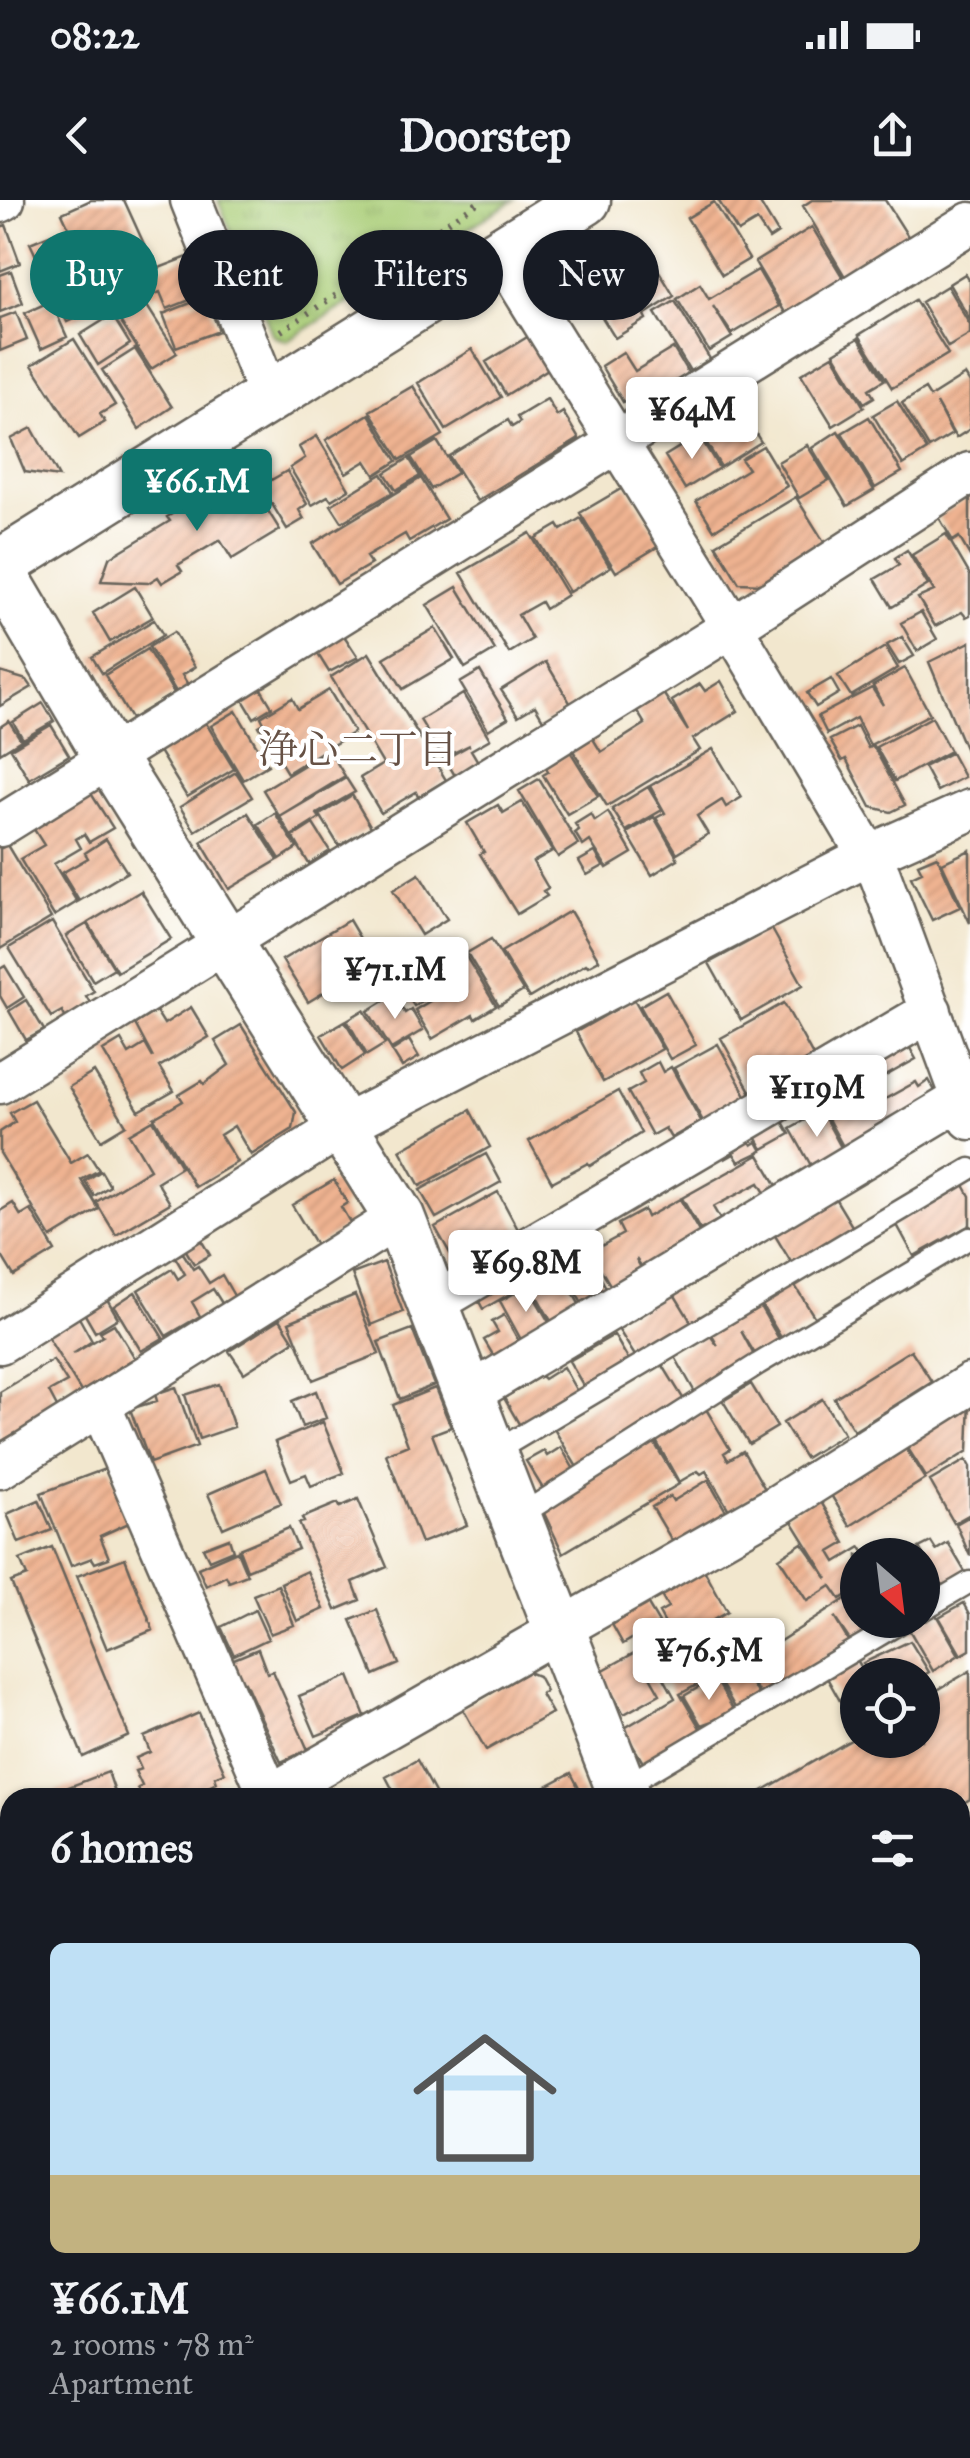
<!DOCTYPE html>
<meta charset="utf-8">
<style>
:root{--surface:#171b24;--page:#242831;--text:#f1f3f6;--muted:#9ea1a6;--line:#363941;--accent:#0f766e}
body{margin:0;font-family:"IM FELL Great Primer","Noto Serif JP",serif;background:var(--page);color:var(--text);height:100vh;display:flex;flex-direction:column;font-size:38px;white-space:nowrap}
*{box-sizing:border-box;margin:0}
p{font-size:32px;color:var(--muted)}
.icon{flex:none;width:55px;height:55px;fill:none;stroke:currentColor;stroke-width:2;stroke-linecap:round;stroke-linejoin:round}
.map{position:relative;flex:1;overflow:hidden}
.details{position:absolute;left:0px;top:1588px;width:970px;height:672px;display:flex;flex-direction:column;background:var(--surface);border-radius:30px 30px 0 0;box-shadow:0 2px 8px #0004}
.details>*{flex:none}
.banner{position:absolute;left:30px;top:30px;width:910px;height:90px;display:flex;gap:20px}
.needle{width:65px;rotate:152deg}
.buttons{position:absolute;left:840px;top:1338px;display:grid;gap:20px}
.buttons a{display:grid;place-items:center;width:100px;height:100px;border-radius:50%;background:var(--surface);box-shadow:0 2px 8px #0004;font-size:50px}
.price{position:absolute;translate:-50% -85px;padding:0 22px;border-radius:10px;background:#fff;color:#222;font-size:32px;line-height:65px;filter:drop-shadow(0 2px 5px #0008)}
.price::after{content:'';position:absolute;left:50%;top:60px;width:30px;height:22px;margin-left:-15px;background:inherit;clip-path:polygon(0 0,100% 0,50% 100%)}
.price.selected{background:var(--accent);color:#fff}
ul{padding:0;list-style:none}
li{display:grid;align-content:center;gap:20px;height:530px;padding:0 50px}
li+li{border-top:2px solid var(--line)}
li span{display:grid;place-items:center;height:310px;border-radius:15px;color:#555}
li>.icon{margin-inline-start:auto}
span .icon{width:180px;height:180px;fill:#fffc;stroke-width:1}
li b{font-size:42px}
h2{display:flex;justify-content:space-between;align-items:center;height:120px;padding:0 50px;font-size:42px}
.chip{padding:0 35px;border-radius:45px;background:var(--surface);box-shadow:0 2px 8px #0004;font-size:35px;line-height:90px}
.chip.selected{background:var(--accent);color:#fff}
.status{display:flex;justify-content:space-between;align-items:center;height:70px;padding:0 50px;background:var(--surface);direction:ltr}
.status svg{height:28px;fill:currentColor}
header{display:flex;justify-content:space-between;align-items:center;height:130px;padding:0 50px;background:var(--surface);font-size:45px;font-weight:800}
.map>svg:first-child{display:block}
</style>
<div class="status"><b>08:22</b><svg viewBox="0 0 49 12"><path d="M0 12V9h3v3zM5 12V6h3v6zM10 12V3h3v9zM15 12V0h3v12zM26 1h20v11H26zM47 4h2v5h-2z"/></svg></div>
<header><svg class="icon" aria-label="back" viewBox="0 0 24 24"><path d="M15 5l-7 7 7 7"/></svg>Doorstep<svg class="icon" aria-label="share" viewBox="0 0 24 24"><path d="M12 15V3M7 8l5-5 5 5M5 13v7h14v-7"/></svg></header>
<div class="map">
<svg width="970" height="2258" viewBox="0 0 970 2258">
<defs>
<pattern id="park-tufts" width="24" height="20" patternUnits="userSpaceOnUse" patternTransform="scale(2.5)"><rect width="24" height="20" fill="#a8cc75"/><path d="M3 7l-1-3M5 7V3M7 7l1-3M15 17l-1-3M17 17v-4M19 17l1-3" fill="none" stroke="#90af65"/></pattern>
<pattern id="building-hatch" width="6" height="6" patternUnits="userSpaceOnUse" patternTransform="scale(2.5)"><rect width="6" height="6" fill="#efb391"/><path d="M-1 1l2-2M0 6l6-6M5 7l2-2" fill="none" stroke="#cc997c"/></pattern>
</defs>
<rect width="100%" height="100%" fill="#fff"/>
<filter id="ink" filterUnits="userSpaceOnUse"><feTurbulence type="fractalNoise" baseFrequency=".01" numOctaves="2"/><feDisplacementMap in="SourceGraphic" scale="20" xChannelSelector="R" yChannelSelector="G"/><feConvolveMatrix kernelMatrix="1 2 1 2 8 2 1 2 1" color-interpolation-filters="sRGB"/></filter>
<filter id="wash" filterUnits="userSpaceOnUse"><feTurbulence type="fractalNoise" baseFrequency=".0048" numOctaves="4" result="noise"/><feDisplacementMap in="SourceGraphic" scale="40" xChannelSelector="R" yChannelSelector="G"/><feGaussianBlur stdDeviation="2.25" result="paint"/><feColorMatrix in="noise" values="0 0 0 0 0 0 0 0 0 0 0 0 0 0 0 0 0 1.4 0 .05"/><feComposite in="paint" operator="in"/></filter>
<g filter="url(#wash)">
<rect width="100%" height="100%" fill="#f2e7ce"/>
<path fill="url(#park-tufts)" stroke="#627448" stroke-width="2.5" d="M218,0h296l-227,141 -14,-5z"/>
<path fill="#a8cc75" stroke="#627448" stroke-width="2.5" d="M368,2250h382l3,8h-404z"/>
<g id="blocks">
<path fill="url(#building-hatch)" d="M91,0h33l25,55 -30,14 -9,-19 -25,12 -23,-49z
M718,0h40l20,33 -9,6 -12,-18 -19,11z
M812,0h73l26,41 -64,39 -44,-74z
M714,2l35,57 -27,16 -35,-57z
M6,25l14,38 -20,8v-44z
M812,27l33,54 -58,35 -32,-54z
M61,30l36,78 -30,14 -37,-79z
M639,38l35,58 -30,19 2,4 -31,19 -23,-37 -20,13 -15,-24 21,-13 -2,-3z
M190,56l15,38 -38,15 -7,-17 -10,4 -9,-21z
M758,70l21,36 -47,28 -19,-28 19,31 -23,14 -32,-52 23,-15 9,15z
M11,71l12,32 -23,9v-37z
M965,74l5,7v39l-21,-36z
M133,84l44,69 -26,16 -44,-68z
M947,86l23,39v9l-22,13 -27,-45z
M206,97l13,34 -43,16 -13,-33z
M915,100l33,54 -56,34 -33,-53z
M51,101l16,36 -26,12 -16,-36z
M675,101l35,58 -20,12 -35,-58z
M16,112l11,28 -27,11v-33z
M112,115l18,29 -32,21 -18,-30z
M529,136l19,33 -42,26 -20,-33z
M859,138l25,42 -15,9 5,8 -10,6 -30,-50z
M74,139l41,66 -15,9 5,8 -26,16 -47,-73z
M673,148l17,28 -54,31 -6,-9 -7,4 -22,-36 22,-14 12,19z
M135,149l37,58 -33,22 -37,-59z
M472,149l29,48 -55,33 -28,-47z
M833,155l31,52 -31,19 -32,-52z
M965,175l5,8v46l-14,9 -20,-35 16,31 -23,14 -27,-45 23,-14 5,8z
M413,186l30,49 -43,25 -30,-49z
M547,199l10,17 6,-4 16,27 -102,62 -28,-45 59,-36 4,7 8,-5 -3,-5z
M897,201l30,49 -24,15 -30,-50z
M743,213l18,29 -40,25 -18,-30z
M369,214l28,47 -22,14 -9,-14 -20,12 -20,-33z
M869,217l33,55 -27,16 -33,-55z
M32,228l27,49 -34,-5 -14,-33z
M838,231l36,59 -27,16 -35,-58z
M699,235l20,33 -34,21 -20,-33z
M317,236l32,53 -18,11 -3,-4 -16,9 -22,-37 15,-10 -6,-11z
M437,241l20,32 -26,16 -20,-32z
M807,245l22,35 -30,18 -21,-36z
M763,246l24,40 -73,44 -18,-29 52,-32 -7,-10z
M409,258l11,18 -24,14 -11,-17z
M243,271l37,59 -48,29 -12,-19 -42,25 4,6 -20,12 -4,-6 -10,6 -47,-2 8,-23 61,-37 -3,-4z
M287,271l20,33 -8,6 5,9 -17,10 -26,-43z
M382,274l11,18 -51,30 -11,-17z
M421,278l25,41 -37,22 -4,-7 -39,23 5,7 -34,20 -25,-40z
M626,286l36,58 -46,28 -36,-59z
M796,297l30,48 -64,39 -23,-1 -23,-38z
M970,297v59l-11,-19 -6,4 -15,-25z
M581,318l29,49 -41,25 -33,-54 22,-13 3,5z
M530,333l37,62 -22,14 -4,-7 -23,13 14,24 -23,14 -48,-80z
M946,334l24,41v40l-4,2 -4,-5 -27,14 -17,-28 16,-7 -22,-36z
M907,350l21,35 -36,22 -17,-28 24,-14 -4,-7z
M135,387l18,30 -43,25 -17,-29z
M457,387l38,63 -30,18 -38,-63z
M921,412l16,27 -20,12 -16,-28z
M154,420l9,15 -61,38 -10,-16z
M435,428l19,31 -51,30 -19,-31z
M341,431l17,26 -29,15 -15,-24z
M174,432l21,35 -13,8 8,13 -12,7 -29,-48z
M902,437l12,19 -15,8 -12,-19z
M970,442v118l-41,-98z
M885,447l13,21 -47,28 -13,-20z
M147,449l27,44 -43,26 -26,-44z
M369,453l77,127 -28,17 -2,-5 -35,21 -21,-35 23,-14 -52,-87z
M546,462l26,44 -27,17 -10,-17 -17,10 -17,-26z
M905,468l25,46 -60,31 -14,-27 -29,16 -9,-18 54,-28 11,17 -10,-19z
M480,471l28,47 -20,12 -28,-47z
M0,472l27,8 5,7 -32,19z
M831,479l8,14 -23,14 -9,-14z
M721,481l17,30 -45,28 7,11 -93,56 -35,-57 20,-12 9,15 44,-28 -13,-21 27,-16 29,44 -16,-30 28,-17 5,7z
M258,484l14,23 -18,11 -14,-23z
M329,490l25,42 -67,41 -28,-47 5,-3 -3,-6 31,-19 6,11z
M463,494l27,45 -19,11 9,15 -23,14 -12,-20 25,-14 -27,13 -23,-38z
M43,503l11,18 -31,18 -10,-17z
M236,511l32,54 -25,15 -32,-54z
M932,517l18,34 -55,30 -19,-34z
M204,520l30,49 -47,28 -30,-49z
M9,521l12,19 -21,13v-26z
M51,525l18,30 -40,24 -18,-30z
M857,526l11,22 5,-2 32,59 -14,7 -20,-5 -25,-48 -4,2 -12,-21z
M713,549l29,48 -16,10 -4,-7 -25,16 11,18 -31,19 -21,-35 9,-5 -15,-27z
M329,550l16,26 -66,40 -16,-26z
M570,551l28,45 -31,18 -24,-39 5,-3 -3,-6z
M951,553l13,24 -27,14 -13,-24z
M236,572l16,25 -57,34 -15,-24z
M346,578l9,14 -38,22 3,4 -29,18 -11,-19z
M539,579l39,65 -20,13 -39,-66z
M648,587l14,23 -36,21 -14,-22z
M83,591l9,4 21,33 -24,14 -5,-8 -8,5 5,9 -27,16 23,38 -23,14 -34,-57 24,-14 -14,-22z
M352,595l19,32 -32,19 -19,-31z
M522,602l30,49 -19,11 15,26 -5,3 4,5 -30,18 -37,-60 4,-2 -17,-29 31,-18 5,8z
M608,612l24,41 -25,15 -17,-27 -7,5 -8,-13 4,-3 -4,-6 16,-10 4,7z
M248,613l30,47 -49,29 -28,-47z
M275,613l22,35 -17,11 -22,-35z
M654,617l24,42 -26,16 -25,-42z
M313,624l17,27 -21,13 -16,-27z
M106,639l21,33 -48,29 -17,-28 26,-15 -3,-5z
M7,645l44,73 -51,31v-100z
M970,650v73l-28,-60z
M595,652l8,14 -16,9 -8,-14z
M937,656l23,51 -28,13 -21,-43 11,-5 -4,-8z
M419,674l28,45 -26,16 -28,-45z
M141,691l30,48 -54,33 -29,-49z
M570,711l29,49 -11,6 -2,-2 -57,34 -28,-46z
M349,720l25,42 -66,40 -26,-42z
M52,722l42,69 -8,5 6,10 -25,15 -5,-10 -11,6 -42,-69z
M768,722l35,63 -62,35 -32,-57 50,-27 -4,-6z
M87,724l27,44 -21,13 -27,-45z
M491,739l32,52 -24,15 -32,-53z
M459,745l37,61 -21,13 -2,-4 -41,24 -17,-29 40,-24 -17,-28z
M5,766l19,31 -17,11 -7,-12v-27z
M421,769l15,23 -22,14 -15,-24z
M666,791l30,54 -26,14 -30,-53z
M394,795l11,18 6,-4 12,21 -32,19 -23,-38z
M634,799l28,50 -59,33 -27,-50z
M26,800l18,30 -18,10 -17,-29z
M784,803l29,53 -63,35 -29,-53z
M191,807l18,30 -50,30 15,24 -35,20 -36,-60 18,-11 8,14 16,-10 8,14 -18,-34 21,-13 8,13z
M364,810l21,34 -18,11 -20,-35z
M345,821l20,34 -23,15 -21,-35z
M241,825l55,87 -3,17 -42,26 -17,-29 -14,9 17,27 -42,25 -41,-69 29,-17 -4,-6 23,-14 2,3 25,-19 -14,-24z
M409,840l10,17 -17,10 -10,-16z
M906,841l10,18 -75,42 -9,-17z
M718,844l30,55 -44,24 -30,-55z
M658,862l5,10 8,-5 30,54 -30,17 -6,-10 -13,7 -24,-43 16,-9 -5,-10z
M94,872l32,53 -25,15 -32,-53z
M929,880l6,11 -10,6 2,6 -82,47 -18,-33 5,-4 -1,-2 30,-14 6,12 49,-27 3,5z
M618,891l23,42 -51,33 -2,-3 -36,19 -23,-41z
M33,900l38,63 17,-10 11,17 -18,10 18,29 -48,29 -51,-85v-21l15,-10 -5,-9z
M470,910l20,37 -70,39 -20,-36z
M821,911l22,40 -30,18 -23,-41z
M779,915l11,19 -27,15 -11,-19z
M153,920l28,47 -24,15 13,21 -54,32 -20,-33 54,-33 -21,-35z
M746,934l6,11 5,-3 5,9 -23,11 -5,-8 -9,5 -6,-10z
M486,954l15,28 -65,36 -16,-28z
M759,955l20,34 -12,7 -8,-13 -46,24 7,12 -20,11 -18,-32z
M101,971l9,15 -16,10 -9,-15z
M334,980l13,23 -6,4 10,17 -35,21 -24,-40z
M964,985l6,11v29l-56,31 -18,-33z
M498,992l23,43 -62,34 -24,-42z
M835,998l20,33 -61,36 -20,-33z
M680,999l21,36 -58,33 -7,-9 7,12 -31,17 -35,-57 12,-7 12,22 22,-12 -5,-10 26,-14 3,7z
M13,1003l8,13 10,-6 24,41 -41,25 -14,-23v-42z
M576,1034l33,59 -25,14 -24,-42 -23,13 -9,-16z
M201,1040l9,15 -16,9 -9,-15z
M183,1053l10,16 5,-3 11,17 13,-8 15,26 -12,7 -12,-19 -21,13 8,14 -34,20 -28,-46 34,-21 6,10 7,-5 -10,-17z
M384,1062l19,50 -32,13 -19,-51z
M521,1065l10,17 -48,27 -9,-17z
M559,1068l20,36 -5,3 3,6 -23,13 -24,-42z
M792,1081l25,40 -34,20 -24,-40z
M528,1086l25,43 -29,16 -24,-44z
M671,1089l22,36 -56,34 -22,-35z
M135,1092l28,46 -22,13 -27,-45z
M355,1095l24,59 -66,26 -24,-58z
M107,1099l11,19 -23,14 -11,-19z
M757,1101l25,43 -24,15 -17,-28 15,28 -60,35 -22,-39 35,-21 9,12 -10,-17z
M77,1114l15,27 -19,13 30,-18 -3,-4 14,-8 21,34 -15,9 2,4 -39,24 -38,-62z
M504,1115l17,30 -25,15 -12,-20 14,-8 -6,-10z
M280,1119l14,22 -50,32 -15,-22z
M412,1129l22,56 -34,14 -22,-57z
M614,1135l17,29 -45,26 -17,-29z
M911,1150l21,32 -78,49 -20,-33z
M53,1160l14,22 -18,10 10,19 -43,26 -2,-3 -14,8v-50z
M662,1164l24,39 -108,66 -24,-40z
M563,1167l16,28 -57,34 -18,-31 37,-22 3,3z
M219,1184l15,43 -35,12 -14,-44z
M751,1184l26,43 -28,17 -26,-43z
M176,1187l21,59 -47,17 -20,-54 27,-8 -2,-7z
M435,1188l16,39 -19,7 35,91 -46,18 -35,-89 22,-9 -15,-40z
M316,1191l10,27 -24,9 -10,-26z
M822,1199l22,35 -39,24 -22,-35z
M970,1200l-2,51 -42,26 -22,-35z
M706,1209l24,40 -6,4 4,7 15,-9 22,38 -36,21 -23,-39 -5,3 -3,-3 -19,11 -25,-45z
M323,1222l21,51 -33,13 -5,-12 -15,6 -16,-38z
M652,1239l27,45 -116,69 -22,-46z
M901,1241l24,38 -75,47 -24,-39z
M561,1247l15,26 -31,19 -19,-31 18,-10 3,5z
M966,1260l4,7v47l-16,9 -24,-42z
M110,1267l21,55 -31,14 9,22 -14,5 -3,-5 -21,8 -30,-73z
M266,1269l15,34 -58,25 -15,-34z
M708,1280l22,38 -53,31 -25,-42 18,-11 3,5z
M817,1295l28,48 -15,9 6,10 25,-15 5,8h-8v33l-18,11 -9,-13 -24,15 -28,-43 23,-15 26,36 -41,-66z
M358,1299l29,68 -34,15 7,18 -24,10 -37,-87 5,-1 -2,-4 36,-15 2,4z
M39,1300l13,30 -33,13 -12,-29z
M970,1316v40l-14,-32z
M289,1328l9,21 -51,21 -8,-21z
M229,1338l4,12 -24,10 -6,-12z
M931,1342l5,8 12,-7 19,32 -23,13 -25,-40z
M52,1347l77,189 -46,21 -72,-175 16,-6 -7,-16z
M237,1351l10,24 -18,7 -3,-6 -20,10 -8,-18z
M125,1358l28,72 -46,19 -30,-73z
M922,1358l17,29 -17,10z
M703,1368l24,44 -52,30 -16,-29 9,-5 -9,-16z
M307,1371l17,38 -27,12 -16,-38z
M278,1385l16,40 -24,9 -17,-39z
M858,1391v29h30l-37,22 -17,-25 15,25 -88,55 -18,-32z
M644,1398l15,25 -36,21 -14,-25z
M964,1403l6,11v36l-9,5 -22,-38z
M255,1410l13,29 -34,16 -13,-28z
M377,1410l22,54 -25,11 -23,-55z
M935,1413l24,42 -26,16 -25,-43z
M718,1421l22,41 -60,32 23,39 -58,33 -22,-37 52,-31 -16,-29 37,-20 -7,-13z
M910,1441l19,31 -5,3h-54l-7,-12z
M258,1449l9,24 6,-2 35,79 -27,12 -36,-80 -7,3 -9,-24z
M636,1452l24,42 -36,20 -24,-42z
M856,1458l10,17h-8v46l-5,3 -27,-48z
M740,1464l20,34 -23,13 -20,-34z
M970,1471v128l-10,6v-7h-210l108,-62v4h64v-41z
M528,1472l10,4 8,15 -5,3 11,19 -66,37 -23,-41z
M349,1476l16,40 -49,20 -17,-40z
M715,1478l20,35 -34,12 -17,-29z
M199,1513l26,60 -10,4 2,6 -32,15h-43l-4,-10 4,-2 -7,-15 6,-2 -5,-11 14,-6 -6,-15z
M417,1560l21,38h-41l-11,-21z
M108,1572l9,26h-75v-1z
M571,1573l13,25h-41l-4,-8z
M970,1739v55l-10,-17v-32z
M10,1779v56l-3,2 -7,-12v-40z
M970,1805v41l-10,-19v-17z
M10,1841v39l-10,6v-39z
M960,1842l10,17v31l-10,6z
M0,1894l10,18v16l-10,5z
M970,1959v101l-10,4v-101z
M10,1989v56l-10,-17v-33z
M10,2052v51l-10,5v-50z
M5,2116l5,9v44l-7,4 -3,-5v-49z
M960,2172l10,19v32l-10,6z
M10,2225v25h20l5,8h-35v-27z
M34,2250h42l4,8h-42z
M789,2250h52l3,8h-51z"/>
</g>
</g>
<g filter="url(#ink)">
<use href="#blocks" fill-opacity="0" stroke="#67635a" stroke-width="2.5"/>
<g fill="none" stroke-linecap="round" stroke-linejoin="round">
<defs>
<path id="service" d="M491,1254l479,-285
M516,1318l242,-154 212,-126
M922,1410l48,-28
M623,1587l282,-167
M960,1638l10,-5
M0,1972l10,-6
M0,2196l10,-5"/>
<path id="minor" d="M191,0l78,196
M0,2l4,-2
M500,53l232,374 148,248 90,244
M0,626l970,-603
M0,883l732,-456 238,-154
M433,1104l498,-293
M0,1143l343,-217 524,-270 103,-46
M468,1195l502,-301
M100,1205l169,390
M0,1268l399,-251
M265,1598l513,-293 192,-121
M0,1646l10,23
M0,1762l10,-6
M960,1927l10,-6
M250,2250l4,8
M948,2258l22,-13"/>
<path id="tertiary" d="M0,365l585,-365
M0,371l110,187 289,459 226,581
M887,2250l4,8"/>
</defs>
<use href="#service" stroke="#67635a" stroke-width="25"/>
<use href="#minor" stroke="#67635a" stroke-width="45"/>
<use href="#tertiary" stroke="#67635a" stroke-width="55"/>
<path stroke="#67635a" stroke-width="6" stroke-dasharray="2.5 8" stroke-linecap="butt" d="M281,131l201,-131"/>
<use href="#service" stroke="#fff" stroke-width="20"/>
<use href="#minor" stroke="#fff" stroke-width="40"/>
<use href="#tertiary" stroke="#fff" stroke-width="50"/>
</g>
</g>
<g text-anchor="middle" stroke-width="8" stroke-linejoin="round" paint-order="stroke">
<g font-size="40" fill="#665145" stroke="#fff">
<text x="358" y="563">浄心二丁目</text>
</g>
</g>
</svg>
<div class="buttons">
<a><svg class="needle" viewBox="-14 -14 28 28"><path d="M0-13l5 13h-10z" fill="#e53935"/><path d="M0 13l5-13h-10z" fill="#9ea1a6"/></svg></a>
<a><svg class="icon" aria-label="locate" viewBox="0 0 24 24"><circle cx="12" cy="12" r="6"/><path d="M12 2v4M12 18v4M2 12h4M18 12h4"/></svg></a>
</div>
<b class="price" style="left:692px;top:262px">¥64M</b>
<b class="price selected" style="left:197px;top:334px">¥66.1M</b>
<b class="price" style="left:395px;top:822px">¥71.1M</b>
<b class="price" style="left:817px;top:940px">¥119M</b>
<b class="price" style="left:526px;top:1115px">¥69.8M</b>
<b class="price" style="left:709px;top:1503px">¥76.5M</b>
<div class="banner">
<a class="chip selected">Buy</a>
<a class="chip">Rent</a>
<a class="chip">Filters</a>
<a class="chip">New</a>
</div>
<section class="details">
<h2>6 homes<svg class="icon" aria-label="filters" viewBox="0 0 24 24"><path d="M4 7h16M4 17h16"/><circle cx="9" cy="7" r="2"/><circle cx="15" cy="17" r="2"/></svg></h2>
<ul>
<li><span style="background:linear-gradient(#bfe0f5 75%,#c2b280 0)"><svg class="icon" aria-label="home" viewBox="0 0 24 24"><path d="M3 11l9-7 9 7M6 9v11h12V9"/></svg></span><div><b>¥66.1M</b><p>2 rooms · 78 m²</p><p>Apartment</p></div></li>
</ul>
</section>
</div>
